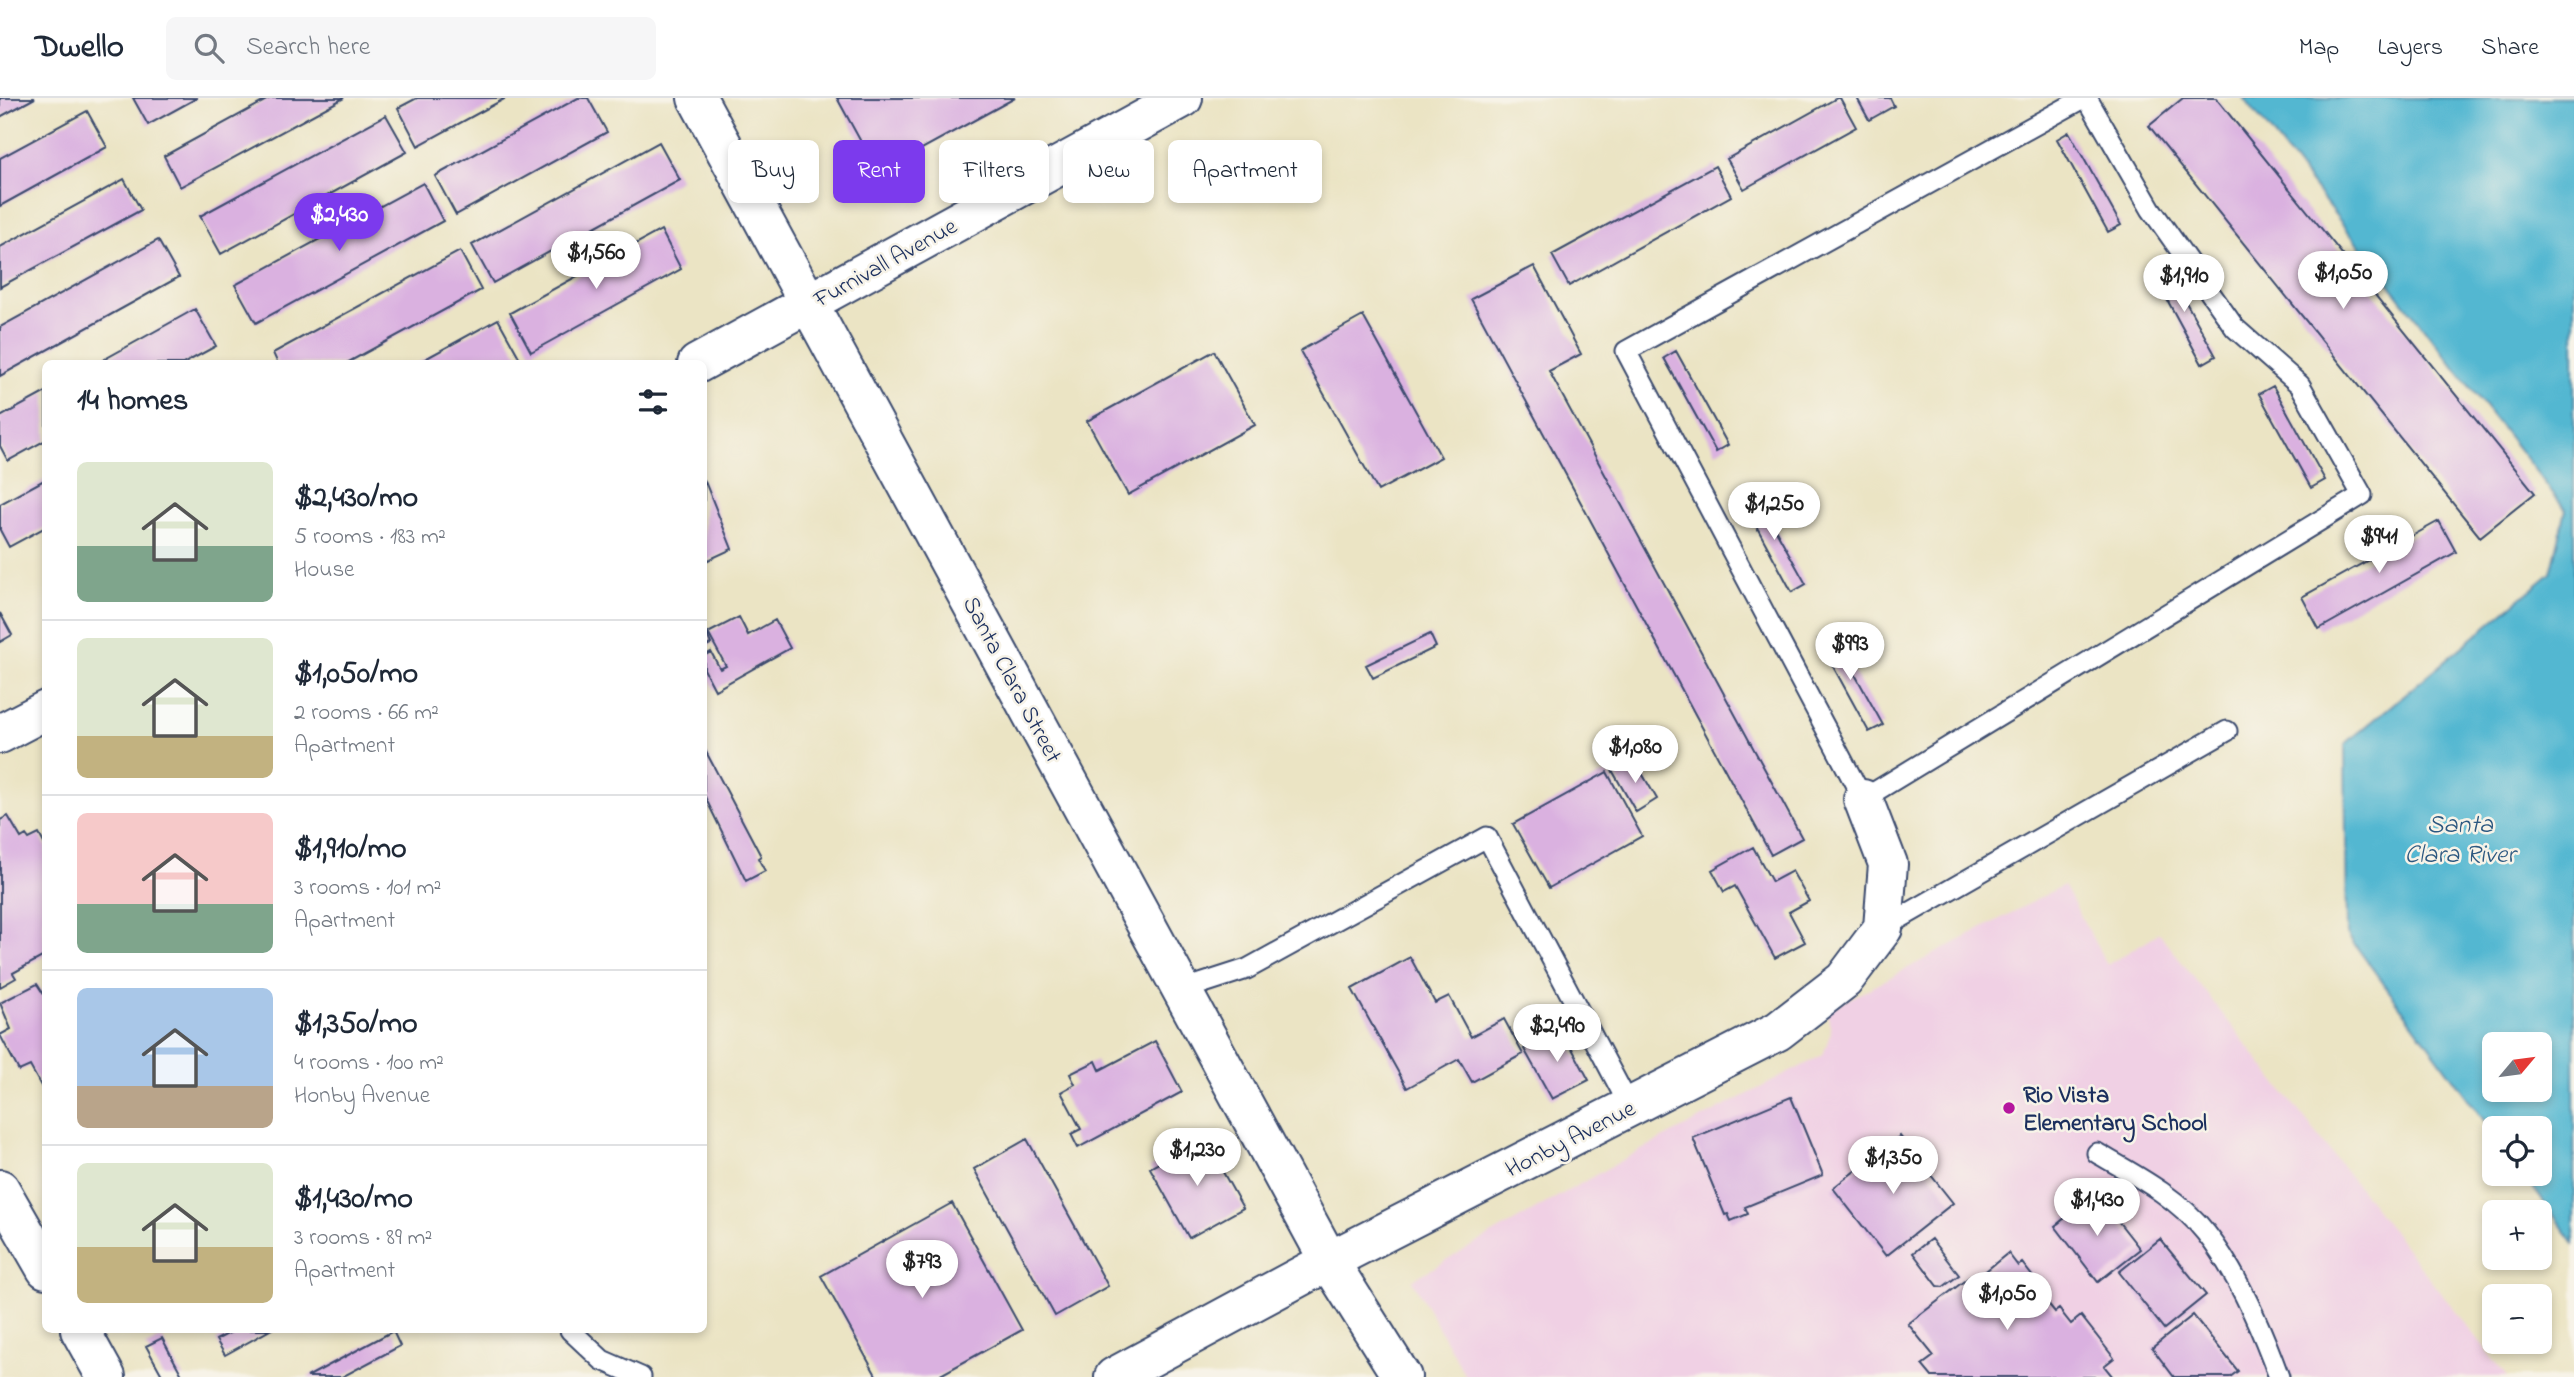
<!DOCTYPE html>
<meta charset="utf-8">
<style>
:root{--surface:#fff;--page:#f6f6f7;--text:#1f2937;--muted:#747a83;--line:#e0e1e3;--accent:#7c3aed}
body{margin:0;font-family:"Indie Flower",sans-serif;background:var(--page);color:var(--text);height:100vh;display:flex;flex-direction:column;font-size:26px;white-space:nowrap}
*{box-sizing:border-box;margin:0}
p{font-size:23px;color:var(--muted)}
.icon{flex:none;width:38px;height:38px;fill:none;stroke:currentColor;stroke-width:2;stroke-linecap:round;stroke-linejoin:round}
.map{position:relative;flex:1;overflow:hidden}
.side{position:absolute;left:42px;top:262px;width:665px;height:973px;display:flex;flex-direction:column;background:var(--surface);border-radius:10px;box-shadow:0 4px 10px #0003}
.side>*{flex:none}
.banner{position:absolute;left:728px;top:42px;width:665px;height:63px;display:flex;gap:14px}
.needle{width:46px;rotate:61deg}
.buttons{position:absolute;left:2482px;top:934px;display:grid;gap:14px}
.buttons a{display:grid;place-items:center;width:70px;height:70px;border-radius:10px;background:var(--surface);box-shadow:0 4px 10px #0003;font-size:35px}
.price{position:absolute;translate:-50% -60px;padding:0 16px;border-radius:24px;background:#fff;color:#222;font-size:23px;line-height:46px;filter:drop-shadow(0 2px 4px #0008)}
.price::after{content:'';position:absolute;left:50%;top:42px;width:21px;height:16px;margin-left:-10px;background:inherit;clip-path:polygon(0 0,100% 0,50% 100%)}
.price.selected{background:var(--accent);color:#fff}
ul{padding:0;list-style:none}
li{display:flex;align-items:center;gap:21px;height:175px;padding:0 35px}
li+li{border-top:2px solid var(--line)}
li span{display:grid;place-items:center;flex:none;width:196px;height:140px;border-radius:10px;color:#555}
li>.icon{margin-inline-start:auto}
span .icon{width:84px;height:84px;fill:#fffc;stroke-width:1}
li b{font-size:30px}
h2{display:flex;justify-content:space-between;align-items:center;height:84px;padding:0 35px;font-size:30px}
.pill{padding:0 24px;border-radius:10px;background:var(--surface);box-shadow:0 4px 10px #0003;font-size:24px;line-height:63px}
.pill.selected{background:var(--accent);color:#fff}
header{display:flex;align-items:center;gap:42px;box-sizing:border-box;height:98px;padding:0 35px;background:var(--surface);border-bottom:2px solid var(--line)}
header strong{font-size:33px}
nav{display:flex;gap:38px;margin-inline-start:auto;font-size:24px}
.search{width:490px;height:63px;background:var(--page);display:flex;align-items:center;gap:18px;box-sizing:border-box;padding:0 24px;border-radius:10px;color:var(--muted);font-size:26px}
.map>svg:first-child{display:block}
</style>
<header>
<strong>Dwello</strong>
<div class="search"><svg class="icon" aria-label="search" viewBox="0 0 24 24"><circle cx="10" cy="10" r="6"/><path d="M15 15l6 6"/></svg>Search here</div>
<nav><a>Map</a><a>Layers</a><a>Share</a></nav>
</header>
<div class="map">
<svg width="2574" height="1279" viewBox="0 0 2574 1279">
<rect width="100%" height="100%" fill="#f7f3e8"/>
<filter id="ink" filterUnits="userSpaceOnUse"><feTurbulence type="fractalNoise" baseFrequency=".0143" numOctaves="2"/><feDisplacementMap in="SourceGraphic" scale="14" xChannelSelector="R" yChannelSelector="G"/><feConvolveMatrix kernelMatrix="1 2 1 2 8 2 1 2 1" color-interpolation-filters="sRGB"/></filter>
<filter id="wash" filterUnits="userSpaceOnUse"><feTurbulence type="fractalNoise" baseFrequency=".00686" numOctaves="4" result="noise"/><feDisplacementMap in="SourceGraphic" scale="28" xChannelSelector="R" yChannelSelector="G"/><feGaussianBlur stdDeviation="1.57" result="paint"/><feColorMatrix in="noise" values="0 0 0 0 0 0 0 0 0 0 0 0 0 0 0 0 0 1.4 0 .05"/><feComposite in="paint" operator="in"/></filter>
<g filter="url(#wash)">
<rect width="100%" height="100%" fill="#ebe4c4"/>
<path fill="#f0d0e4" d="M2064,787l43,80 52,-32 348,444h-1041l-54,-97 208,-119 203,-106 8,-23 -4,-21z"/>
<path fill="#52b7d1" stroke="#367398" stroke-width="2" fill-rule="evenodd" d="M2244,0h330v1145l-51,-69h16v-45h-45v5l-147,-200 -2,-190 206,-171 15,-63zM2494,947h45v45h-45z"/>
<g id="blocks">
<path fill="#dab1e0" d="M0,0h35l-35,19z
M133,0h64l-49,27z
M270,0h74l-164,89 -16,-31z
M417,0h89l-88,48 -20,-38z
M578,0h10l19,34 -151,83 -21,-39z
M837,0h178l-137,75z
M1837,0h3l16,29 -112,62 -17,-30z
M1857,0h33l4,8 -25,14z
M2183,0h33l319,395 -55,44 -331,-411z
M87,13l20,36 -107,59v-48z
M386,17l21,37 -186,102 -21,-38z
M2069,34l52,93 -13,7 -51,-93z
M659,44l21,38 -187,103 -21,-38z
M1715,68l16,30 -162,90 -17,-31z
M124,81l17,31 -141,77v-40z
M423,85l20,38 -187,102 -21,-38z
M661,132l20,39 -150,83 -21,-39z
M158,142l21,37 -179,99v-49z
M460,153l21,39 -136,74h-67l-5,-11z
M2164,165l52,93 -14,8 -51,-94z
M1534,168l47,88 -32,17 253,467 -31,17 -300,-556z
M195,211l21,37 -33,18h-87z
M1363,218l78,141 -63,34 -78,-140z
M498,221l21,38 -12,7h-91z
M1214,253l41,74 -127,70 -41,-74z
M1676,253l52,94 -12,7 -52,-94z
M2273,288l52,94 -14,8 -52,-94z
M46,294v48l-38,21 -8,-15v-29z
M46,381v48l-37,20 -9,-17v-26z
M704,381l28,70 -28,13z
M1754,393l52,93 -14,8 -51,-94z
M2439,423l17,31 -137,77 -17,-32z
M0,515l12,22 -12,7z
M739,519l9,18 27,-15 15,28 -75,42 -11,-21v-13l7,-4 9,17 6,-3 -18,-33z
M704,530l7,16 -7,3z
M1831,533l52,94 -14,7 -51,-93z
M1430,536l6,13 -63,31 -7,-13z
M704,650l57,108 -3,2 7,13 -19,10 -42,-86z
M1633,660l24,41 -21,13 -24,-42z
M1607,674l35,64 -93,52 -36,-64z
M8,718l13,22 5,-3 3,4 10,-5 7,13v71l-3,1 3,36 -33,18 3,5 -16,9v-167z
M1753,749l19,35 20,-11 17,30 -20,11 16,30 -30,16 -40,-72 -11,6 -12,-22z
M1410,859l25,46 14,-7 22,41 33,-18 19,35 -51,28 -13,-23 -52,29 -55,-99z
M37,886l9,14v97l-16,-29 -11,5 -19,-36 11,-6 -11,-26z
M1562,932l27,50 -37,19 -28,-50z
M1155,943l27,51 -104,56 -7,-14 10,-5 -20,-37 14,-8 -5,-10 26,-13 4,9z
M1791,999l32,78 -78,32 3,7 -17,7 -3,-7 -3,1 -32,-77z
M1900,1038l53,67 -67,53 -53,-68z
M1204,1040l39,70 -54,30 -39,-70z
M1027,1041l81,147 -53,30 -81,-147z
M2096,1095l44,56 -42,33 -43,-56z
M952,1105l70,127 -85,47h-60l-56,-101z
M1931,1141l28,36 -16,12 -5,-1 -25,-33z
M2160,1141l46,56 -42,34 -45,-57z
M2008,1155l10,13 4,-3 11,14 -4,3 26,32 4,-3 12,15 10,-8 33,42 -10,8 9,11h-181l-10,-12 12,-9 -26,-32 64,-49 4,4z
M2193,1217l45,56 -8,6h-56l-22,-29z
M235,1232h35l-45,25 -9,-15z
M393,1233l7,15 -58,31h-35z
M162,1240l21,39h-20l-17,-31z"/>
</g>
</g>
<g filter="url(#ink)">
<use href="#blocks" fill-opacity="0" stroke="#3a4a6d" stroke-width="2"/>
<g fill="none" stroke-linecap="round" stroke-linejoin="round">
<defs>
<path id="service" d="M2084,0l-458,253 237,448 499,-304 -62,-110 -65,-57 -84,-119 -64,-111
M1883,830l344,-197
M1182,892l65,-21 240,-132 143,270
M2097,1055c38,22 81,44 109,80 31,39 56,97 73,144
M570,1232l32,30 39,17"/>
<path id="minor" d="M697,0l632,1163 73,116
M697,266l486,-266
M0,636l46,-24
M0,1091l46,80
M80,1232l26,47
M1114,1279l215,-116 449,-230 66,-51 39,-52 5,-64 -25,-65"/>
</defs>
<use href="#service" stroke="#3a4a6d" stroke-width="23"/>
<use href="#minor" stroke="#3a4a6d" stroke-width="42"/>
<use href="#service" stroke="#fff" stroke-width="19"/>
<use href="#minor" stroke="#fff" stroke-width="38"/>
</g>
</g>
<circle fill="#b5179e" stroke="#f7f3e8" stroke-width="2.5" cx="2009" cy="1010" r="7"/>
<g text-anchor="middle" stroke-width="5" stroke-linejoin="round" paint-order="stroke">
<g font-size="24" fill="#1b2f5e" stroke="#f7f3e8">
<text transform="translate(885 164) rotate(-29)" y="8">Furnivall Avenue</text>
<text transform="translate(1013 581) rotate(62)" y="8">Santa Clara Street</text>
<text transform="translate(1570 1040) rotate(-27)" y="8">Honby Avenue</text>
</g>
<g font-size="24" font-weight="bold" fill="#1b2f5e" stroke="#f7f3e8" text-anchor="start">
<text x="2023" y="1004">Rio Vista<tspan x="2023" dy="28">Elementary School</tspan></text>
</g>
<g font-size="26" font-style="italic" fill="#2c5880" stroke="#f7f3e8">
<text x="2460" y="734">Santa<tspan x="2460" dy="30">Clara River</tspan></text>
</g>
</g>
</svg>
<div class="buttons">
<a><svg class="needle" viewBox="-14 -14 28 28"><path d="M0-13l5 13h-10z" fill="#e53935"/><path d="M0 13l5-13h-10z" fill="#747a83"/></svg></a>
<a><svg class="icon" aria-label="locate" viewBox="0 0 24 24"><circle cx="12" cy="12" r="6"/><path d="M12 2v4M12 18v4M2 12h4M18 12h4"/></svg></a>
<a>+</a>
<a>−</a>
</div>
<b class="price selected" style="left:339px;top:155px">$2,430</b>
<b class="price" style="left:596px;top:193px">$1,560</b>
<b class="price" style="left:2343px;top:213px">$1,050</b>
<b class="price" style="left:2184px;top:216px">$1,910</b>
<b class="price" style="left:1774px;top:444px">$1,250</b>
<b class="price" style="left:2379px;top:477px">$941</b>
<b class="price" style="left:1850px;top:584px">$993</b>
<b class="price" style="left:1635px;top:687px">$1,080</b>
<b class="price" style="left:1557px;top:966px">$2,490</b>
<b class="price" style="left:1197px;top:1090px">$1,230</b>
<b class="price" style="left:1893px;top:1098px">$1,350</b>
<b class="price" style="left:2097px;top:1140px">$1,430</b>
<b class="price" style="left:922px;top:1202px">$793</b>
<b class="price" style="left:2007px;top:1234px">$1,050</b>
<div class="banner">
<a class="pill">Buy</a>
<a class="pill selected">Rent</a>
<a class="pill">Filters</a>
<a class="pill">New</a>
<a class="pill">Apartment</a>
</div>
<section class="side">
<h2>14 homes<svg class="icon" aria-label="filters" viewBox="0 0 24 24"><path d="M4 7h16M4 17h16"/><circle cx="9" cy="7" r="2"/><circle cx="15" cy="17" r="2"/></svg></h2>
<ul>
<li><span style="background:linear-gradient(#dfe7d0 60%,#7fa58c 0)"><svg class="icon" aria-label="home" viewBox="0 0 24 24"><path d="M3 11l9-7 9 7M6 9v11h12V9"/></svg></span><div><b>$2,430/mo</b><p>5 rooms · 183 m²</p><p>House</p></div></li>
<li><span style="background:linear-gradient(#dfe7d0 70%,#c2b280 0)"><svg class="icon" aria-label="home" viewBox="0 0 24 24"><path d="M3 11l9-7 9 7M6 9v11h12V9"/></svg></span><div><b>$1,050/mo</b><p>2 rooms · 66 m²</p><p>Apartment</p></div></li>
<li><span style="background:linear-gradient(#f6c9c9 65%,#7fa58c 0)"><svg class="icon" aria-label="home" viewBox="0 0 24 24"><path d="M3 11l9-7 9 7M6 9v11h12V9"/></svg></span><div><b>$1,910/mo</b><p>3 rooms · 101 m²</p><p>Apartment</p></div></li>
<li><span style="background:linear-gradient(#a9c7e8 70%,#b9a48a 0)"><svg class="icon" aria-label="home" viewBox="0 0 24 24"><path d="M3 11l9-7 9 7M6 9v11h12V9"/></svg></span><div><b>$1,350/mo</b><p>4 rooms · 100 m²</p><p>Honby Avenue</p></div></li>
<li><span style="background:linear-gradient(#dfe7d0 60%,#c2b280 0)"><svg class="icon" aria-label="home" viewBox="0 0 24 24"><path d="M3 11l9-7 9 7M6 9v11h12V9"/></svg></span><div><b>$1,430/mo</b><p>3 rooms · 89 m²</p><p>Apartment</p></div></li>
</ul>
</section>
</div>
